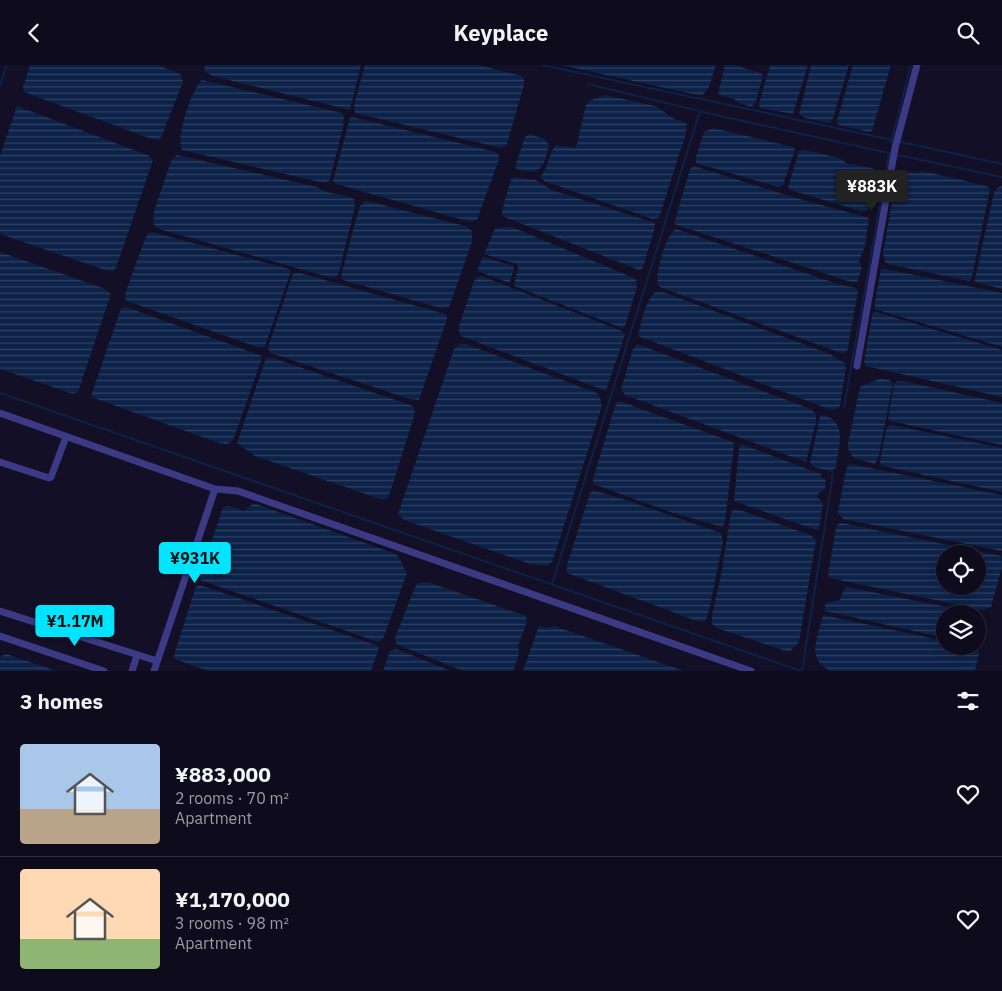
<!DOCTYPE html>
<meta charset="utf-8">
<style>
:root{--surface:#0e0b1c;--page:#171425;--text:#f1f3f6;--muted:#9b9ba3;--line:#2e2b3b;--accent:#00e5ff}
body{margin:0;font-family:"IBM Plex Sans",sans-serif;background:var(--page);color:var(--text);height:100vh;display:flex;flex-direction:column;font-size:19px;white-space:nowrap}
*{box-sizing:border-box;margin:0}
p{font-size:16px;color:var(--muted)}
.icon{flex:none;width:28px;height:28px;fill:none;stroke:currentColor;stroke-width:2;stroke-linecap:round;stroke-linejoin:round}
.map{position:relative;height:606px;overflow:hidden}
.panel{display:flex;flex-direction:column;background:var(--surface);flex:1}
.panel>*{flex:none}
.controls{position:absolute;left:936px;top:480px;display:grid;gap:10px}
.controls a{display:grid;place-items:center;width:50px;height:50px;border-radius:50%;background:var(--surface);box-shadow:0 2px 8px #0003,0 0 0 1px var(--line);font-size:25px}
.price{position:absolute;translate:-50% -42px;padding:0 11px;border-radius:5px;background:var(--accent);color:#111;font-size:16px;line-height:32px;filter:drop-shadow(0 1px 2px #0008)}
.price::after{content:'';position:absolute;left:50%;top:30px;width:15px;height:11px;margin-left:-8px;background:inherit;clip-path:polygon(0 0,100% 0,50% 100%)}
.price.current{background:#222;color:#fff}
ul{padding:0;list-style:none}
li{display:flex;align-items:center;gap:15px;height:125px;padding:0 20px}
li+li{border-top:1px solid var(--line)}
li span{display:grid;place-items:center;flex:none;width:140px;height:100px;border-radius:5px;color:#555}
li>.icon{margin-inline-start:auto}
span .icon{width:60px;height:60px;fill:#fffc;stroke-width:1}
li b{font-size:21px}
h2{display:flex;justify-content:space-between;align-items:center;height:60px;padding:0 20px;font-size:21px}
header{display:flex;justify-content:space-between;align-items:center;height:65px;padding:0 20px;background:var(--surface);font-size:22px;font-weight:700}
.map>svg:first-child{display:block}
</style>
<header><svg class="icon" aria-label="back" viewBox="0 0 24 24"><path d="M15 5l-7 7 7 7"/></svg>Keyplace<svg class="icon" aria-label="search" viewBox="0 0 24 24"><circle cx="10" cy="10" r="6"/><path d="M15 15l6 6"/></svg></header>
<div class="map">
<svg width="1002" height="606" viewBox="0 0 1002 606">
<defs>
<pattern id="water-rules" width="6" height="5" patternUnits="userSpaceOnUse" patternTransform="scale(1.25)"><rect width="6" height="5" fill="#0c2248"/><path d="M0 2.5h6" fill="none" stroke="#2f4163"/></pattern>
</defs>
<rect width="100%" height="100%" fill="#130f26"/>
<path fill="url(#water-rules)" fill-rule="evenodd" d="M30,0h128l22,9 3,8 -21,53 -3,5 -7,-1 -128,-47 -1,-5z
M204,0h157l-11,45 -137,-34 -8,-4z
M365,0h114l43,11 2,2v7l-17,59 -6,4 -146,-35 -1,-8z
M561,0h155l-7,22 -6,8h-6z
M725,0h10l27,9 1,2 -7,24 -4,7 -13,-4 -5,-4 -16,-5z
M770,0h38l-15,49 -33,-6 -1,-4z
M811,0h38l-16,53 -2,4 -3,1 -23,-5 -6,-4z
M853,0h38l-19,66 -3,1 -30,-7 -2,-4z
M202,15l140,33 2,3 -1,12 -13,51 -2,3 -4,1 -142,-33c-7,-11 10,-62 20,-70z
M605,30l50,11 20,13 12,4 -1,10 -27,85 -6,1 -109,-38 -4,-4c9,-10 8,-22 16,-32l20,3 10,-43 3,-4z
M17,41l133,50 3,4 -37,108 -3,3 -8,-1 -105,-36v-78z
M352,52l144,35 3,3v4l-22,61 -6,2 -135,-38 -3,-3 1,-4 16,-59z
M713,63l80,19 2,3 -12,35 -5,2 -82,-24v-6l8,-25z
M530,69l15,5 4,6c-5,21 -7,32 -32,24l-2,-2 10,-30z
M805,85l34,8 9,6 24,4 5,3v13l-9,26 -7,1 -71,-21 -2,-3 11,-36z
M177,90l140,32c11,7 24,7 36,11l2,4 -1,9 -16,65 -6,2 -173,-49 -6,-5 1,-13 17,-50z
M694,101l102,32 73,20 -4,28 -6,15 3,7 -5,14h-6l-9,-3 -168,-55 16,-55z
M905,106l11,2 7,-2 64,15 3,3 -18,88 -3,4 -81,-17 -3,-2 -2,-9 13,-74 5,-7z
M514,112l22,3 16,10 103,33 -1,8 -12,39h-3l-137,-54v-5l9,-32z
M1002,121v103l-27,-7v-4l19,-85 4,-6z
M367,136l98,25 7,5v11l-23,65 -9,1 -97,-28 -2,-4 18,-68 4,-6z
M512,162l124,52 1,8 -12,39 -3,2 -108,-42 4,-19 -1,-3 -33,-10 11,-26z
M676,164l165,56 15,3 2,4 -11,60 -4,1 -5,-1 -176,-64 -4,-3c-3,-11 8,-52 18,-56z
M152,167l137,37 2,2 -26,75 -2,2 -9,-2 -127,-45 -2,-3 1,-7 19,-52 3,-6z
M0,187l103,36 8,6 -33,98 -5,2 -73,-25z
M483,192l30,9 1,2 -4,14h-3l-30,-11z
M881,204h5l116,24v54l-127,-38v-7z
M293,208h7l145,41 2,3 -1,5 -27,78 -9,-1 -140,-46 -2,-5 1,-4z
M481,211l141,55 3,3 -19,57 -145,-55 -2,-5v-5l15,-45 3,-4z
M656,227h7l167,62 15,9 1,4 -6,39c-4,5 -8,4 -14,2l-188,-72c3,-12 8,-38 18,-44z
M126,242l136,49 -1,5 -26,74c-4,11 -10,10 -19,7l-122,-44 -3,-2 29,-85 2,-3z
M876,247l126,38v47l-136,-31 -2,-5 8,-45 1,-3z
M460,279h6l131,49c4,5 5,9 4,16l-46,145 -3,8 -4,4 -18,-2 -126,-44 -6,-6 56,-165z
M637,279l174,65 5,5v8l-10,40 -181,-67 -4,-6 12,-40z
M266,293h7l140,48 2,7 -26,83 -3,3h-6l-125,-43 -18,-13z
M881,313l8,2 4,3 -14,72 -4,9c-12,-4 -28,-4 -27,-20l12,-57z
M897,316h6l99,22v42l-112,-24 -2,-3 6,-34z
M619,336l114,41 1,3 -9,77 -3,5 -52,-15 -77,-28v-5l23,-76z
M823,350c26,7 15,32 13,52l-3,5 -19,-5 -4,-4 10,-47z
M892,360l110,23v44l-119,-26 -3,-2v-3l6,-31 2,-4z
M741,379l80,30v3l5,3 -1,9 -6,4 -2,4 6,6 -4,26 -3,1 -82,-29 5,-53z
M851,399l151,31v56l-159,-32 -5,-7 8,-42 2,-4z
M593,425l36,11 92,32 2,9 -14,69 -3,9 -3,2 -6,-1 -130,-48v-8l23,-72z
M253,439h3l137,49 5,3 9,17 -24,66 -5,3 -178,-62v-4l23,-69 6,-1 15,5z
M733,444l7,1 70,25 6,5 -17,102 -10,10 -72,-24 -5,-4v-9l10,-45 9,-58z
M842,458l159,33 1,11 -11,40 -8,3 -153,-32 -2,-4 8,-46 2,-4zM945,489h33v32h-33z
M422,517h6l98,34 1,5 -9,25 1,8 -6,17h-50l-67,-27 -1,-6 20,-51 2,-3z
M200,520l176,60 3,3 -8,23h-162l-32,-11 -3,-3 2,-8 19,-60 2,-3z
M847,522l135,27c3,9 2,22 -4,30v-30h-33v24l-120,-27v-8l15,-3 4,-11z
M823,550l122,26v5h21l12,3 1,4 -4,18h-144c-26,-11 -13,-34 -8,-56z
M539,561l7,2 8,-2 130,45h-161z
M395,584l7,2 49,20h-68l7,-20z
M6,589l51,17h-57v-14z"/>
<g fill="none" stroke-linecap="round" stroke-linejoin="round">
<path stroke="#0c2248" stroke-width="2" d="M542,0l350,75
M588,19l132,32 169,37
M0,20l7,-20
M891,77l20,-77
M901,77l101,22
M898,90l104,22
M0,328l801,278
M844,343l45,-254
M552,519l148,-473
M802,606l31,-197"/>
<path stroke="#3d3a85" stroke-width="7" d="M857,301l38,-218 22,-83
M0,348l215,76 23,2 513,180
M0,397l49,16 2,-1 15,-40
M0,546l157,50
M0,571l104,35
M132,606l5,-16
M154,606l61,-182"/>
</g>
</svg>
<div class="controls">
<a><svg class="icon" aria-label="locate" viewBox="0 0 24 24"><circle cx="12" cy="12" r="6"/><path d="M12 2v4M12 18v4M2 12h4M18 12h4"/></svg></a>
<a><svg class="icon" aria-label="layers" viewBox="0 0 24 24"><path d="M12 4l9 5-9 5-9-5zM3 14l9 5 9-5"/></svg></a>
</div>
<b class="price current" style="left:872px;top:147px">¥883K</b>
<b class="price" style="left:195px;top:519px">¥931K</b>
<b class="price" style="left:75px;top:582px">¥1.17M</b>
</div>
<section class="panel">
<h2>3 homes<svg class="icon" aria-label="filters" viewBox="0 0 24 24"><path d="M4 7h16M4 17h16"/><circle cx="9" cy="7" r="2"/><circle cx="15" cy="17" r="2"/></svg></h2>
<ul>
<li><span style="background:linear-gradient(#a9c7e8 65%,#b9a48a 0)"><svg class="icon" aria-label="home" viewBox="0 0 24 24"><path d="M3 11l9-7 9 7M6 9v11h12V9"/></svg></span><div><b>¥883,000</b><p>2 rooms · 70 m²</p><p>Apartment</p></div><svg class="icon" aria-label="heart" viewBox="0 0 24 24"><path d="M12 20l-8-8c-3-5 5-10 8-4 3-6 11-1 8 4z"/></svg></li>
<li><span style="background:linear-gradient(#ffd9b3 70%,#8fb573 0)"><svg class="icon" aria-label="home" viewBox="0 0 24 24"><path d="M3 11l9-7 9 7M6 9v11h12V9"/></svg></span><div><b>¥1,170,000</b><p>3 rooms · 98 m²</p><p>Apartment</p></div><svg class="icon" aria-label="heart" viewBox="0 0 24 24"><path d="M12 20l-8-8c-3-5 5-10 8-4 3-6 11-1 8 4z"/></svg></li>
</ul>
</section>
